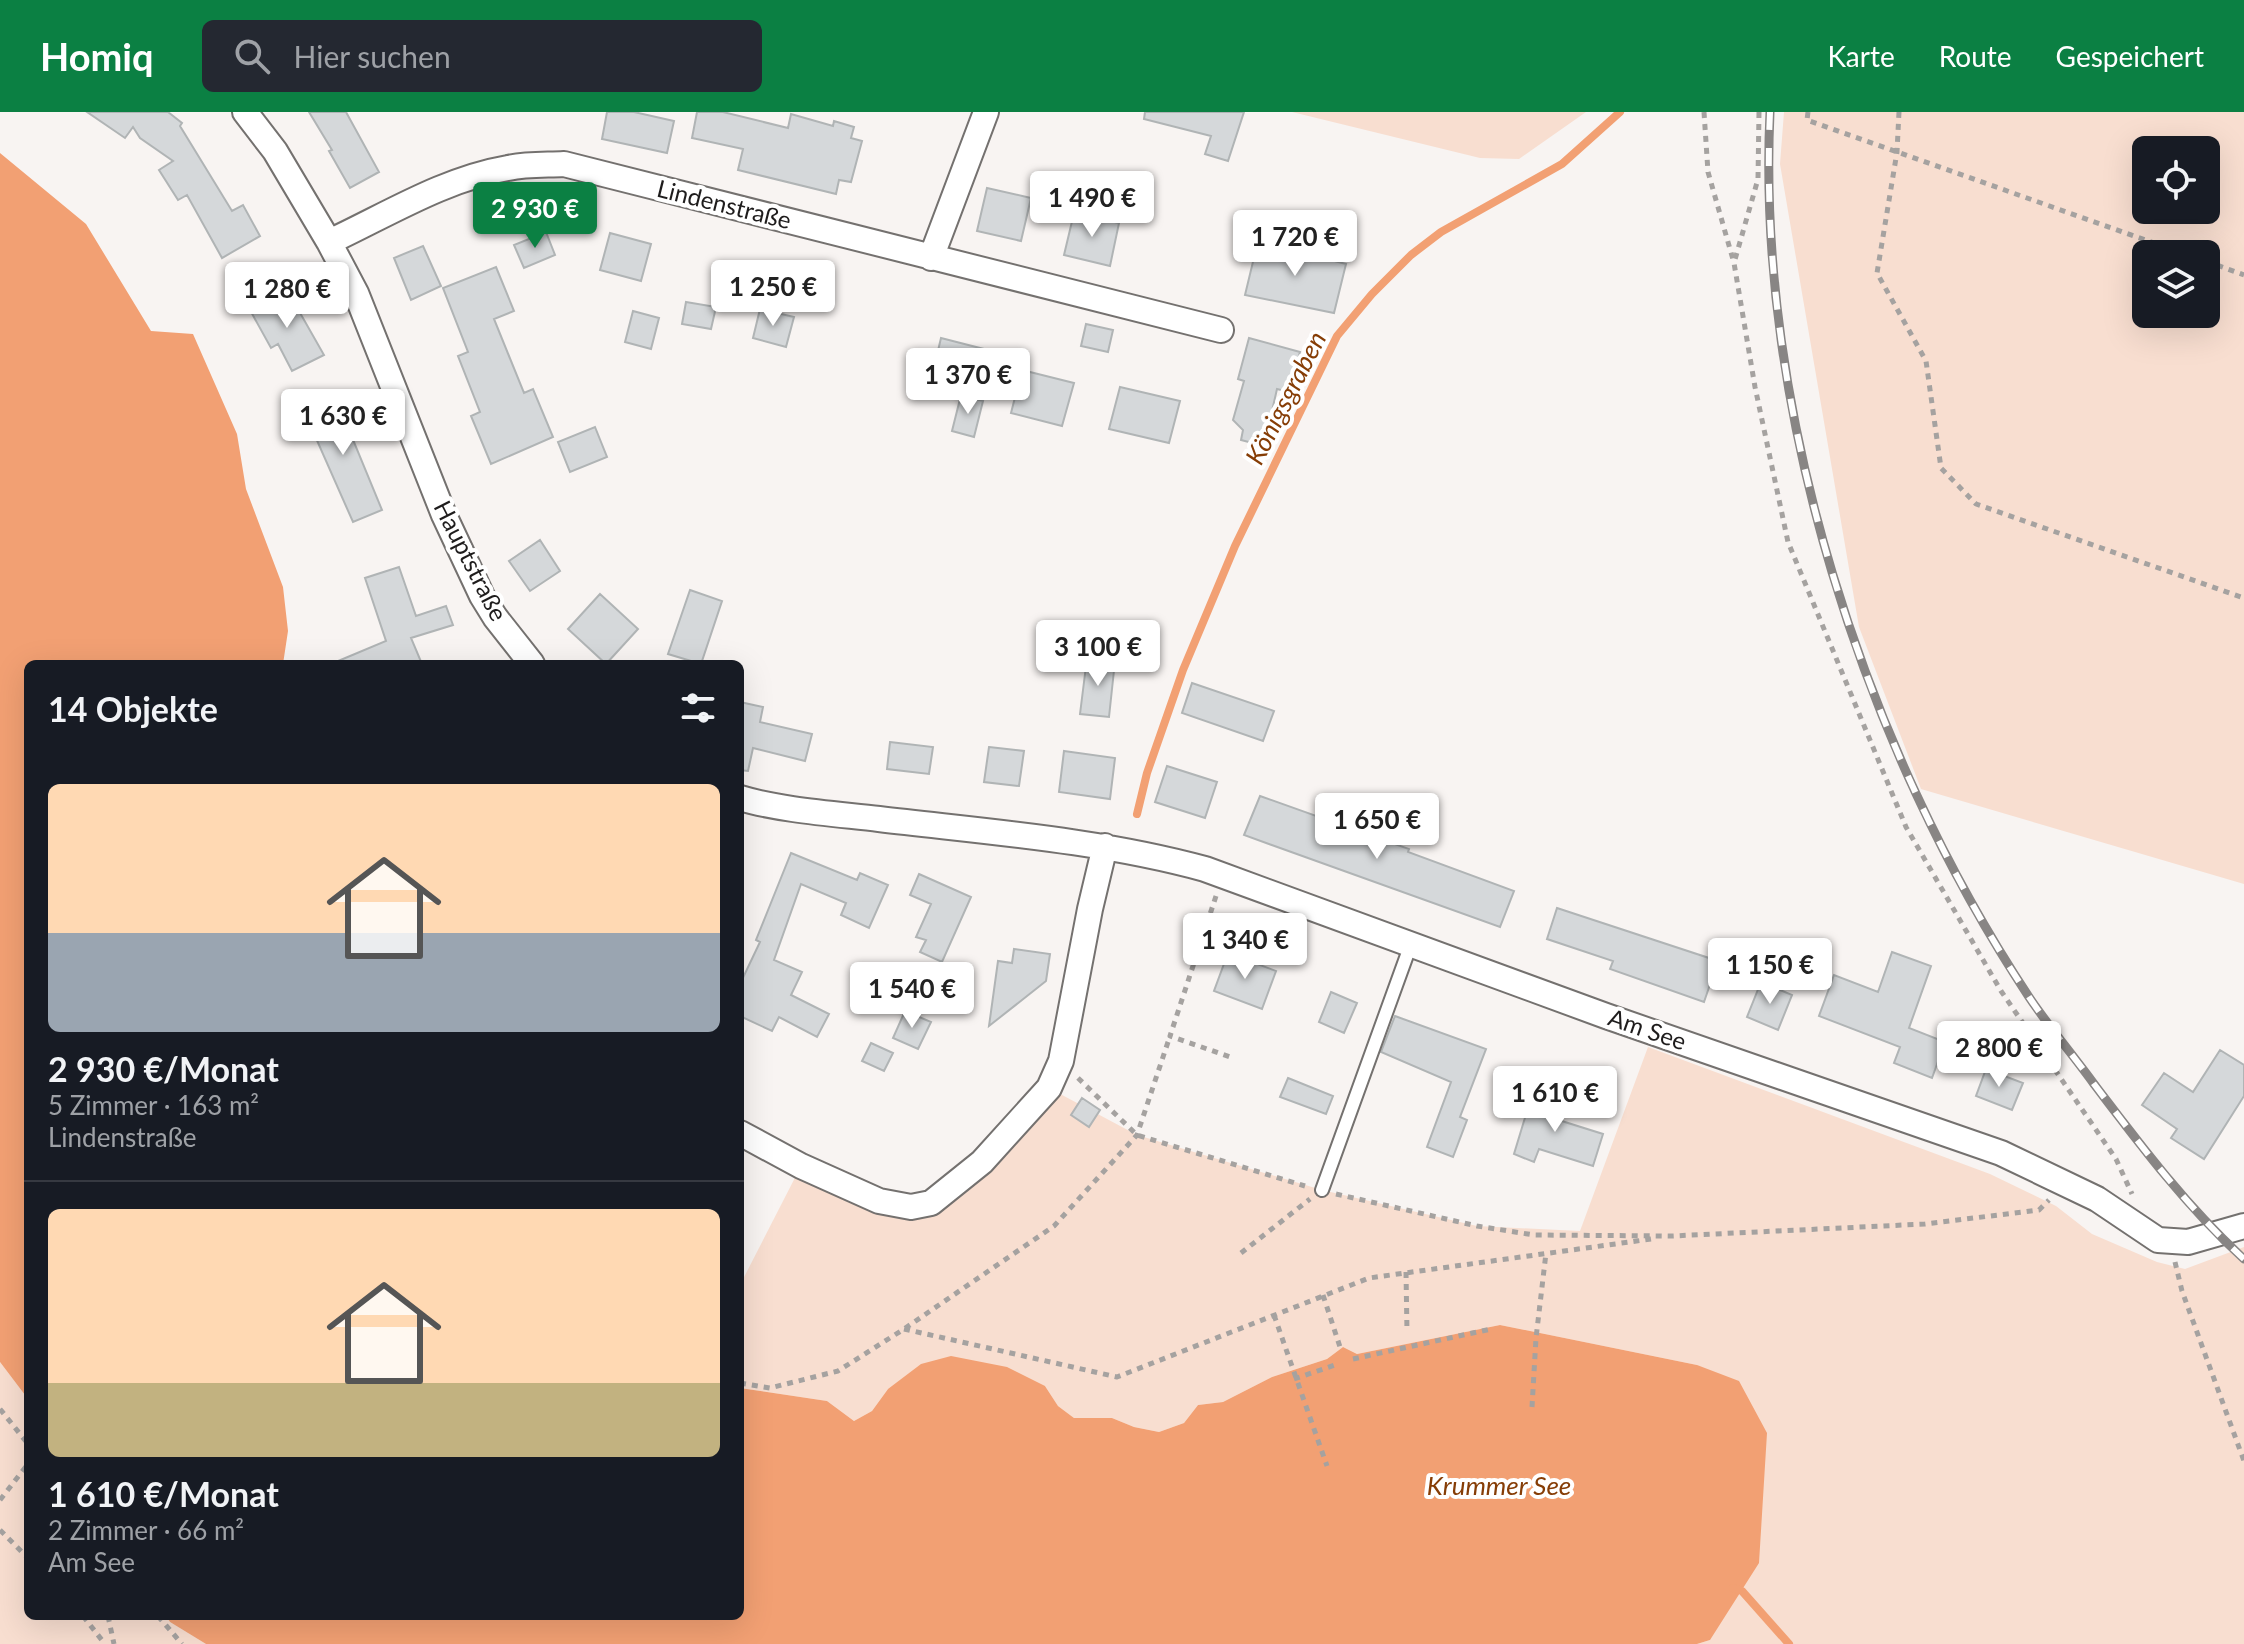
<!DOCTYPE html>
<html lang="de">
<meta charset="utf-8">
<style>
:root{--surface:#171b24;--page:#242831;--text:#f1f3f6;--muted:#9ea1a6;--line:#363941;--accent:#0b8043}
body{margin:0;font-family:Lato,sans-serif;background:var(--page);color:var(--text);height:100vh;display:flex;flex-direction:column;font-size:30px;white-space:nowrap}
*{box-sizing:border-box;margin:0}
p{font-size:26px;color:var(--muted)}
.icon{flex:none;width:44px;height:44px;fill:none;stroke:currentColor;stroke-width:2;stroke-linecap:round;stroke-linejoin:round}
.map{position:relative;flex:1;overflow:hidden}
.panel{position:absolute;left:24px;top:548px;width:720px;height:960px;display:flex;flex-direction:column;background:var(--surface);border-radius:12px;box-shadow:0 8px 32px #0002}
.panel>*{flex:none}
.fabs{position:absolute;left:2132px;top:24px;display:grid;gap:16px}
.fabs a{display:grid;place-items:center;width:88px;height:88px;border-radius:12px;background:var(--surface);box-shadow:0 8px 32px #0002;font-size:40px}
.price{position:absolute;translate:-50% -68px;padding:0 18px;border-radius:8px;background:#fff;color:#222;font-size:26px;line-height:52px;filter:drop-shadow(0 2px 4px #0008)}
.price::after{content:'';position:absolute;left:50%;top:48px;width:24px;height:18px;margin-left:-12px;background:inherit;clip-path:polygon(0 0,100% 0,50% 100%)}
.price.selected{background:var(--accent);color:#fff}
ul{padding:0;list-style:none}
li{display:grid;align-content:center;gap:16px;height:424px;padding:0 24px}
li+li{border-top:2px solid var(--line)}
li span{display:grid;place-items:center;height:248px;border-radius:12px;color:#555}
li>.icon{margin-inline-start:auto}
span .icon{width:144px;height:144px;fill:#fffc;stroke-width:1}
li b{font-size:34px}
h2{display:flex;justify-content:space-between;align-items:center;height:96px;padding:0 24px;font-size:34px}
header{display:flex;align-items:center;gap:48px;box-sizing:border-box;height:112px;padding:0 40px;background:var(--accent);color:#fff}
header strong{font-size:38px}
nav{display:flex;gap:44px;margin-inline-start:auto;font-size:28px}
.search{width:560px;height:72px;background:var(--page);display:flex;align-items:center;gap:20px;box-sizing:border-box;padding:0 28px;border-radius:12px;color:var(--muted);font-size:30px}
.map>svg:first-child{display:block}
</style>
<header>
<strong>Homiq</strong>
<div class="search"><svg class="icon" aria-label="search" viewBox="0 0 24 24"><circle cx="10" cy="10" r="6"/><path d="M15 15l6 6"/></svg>Hier suchen</div>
<nav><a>Karte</a><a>Route</a><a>Gespeichert</a></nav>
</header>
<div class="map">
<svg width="2244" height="1532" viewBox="0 0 2244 1532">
<rect width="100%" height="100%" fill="#f8f4f2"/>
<path fill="#f8ded0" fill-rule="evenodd" d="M1292,0h294l-67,47 -39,-1z
M1784,0h460v772l-323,-95 -62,-162 -79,-463zM2146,38h60v60h-60zM2146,142h60v60h-60z
M1648,935l342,127 66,32 36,28 65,28 28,7 59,-22v397h-547l13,-4 -13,-275 -197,-40 -143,29 -14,-7 -16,12 -55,18 -49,25 -25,3 -14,18 -25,9 -25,-5 -22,-9h-38l-16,-12 -13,-20 -157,3 -16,22 -18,10 -27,-20 -87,-13v-103l61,-119 130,37 118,-115 88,47 185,55 155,36 103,5z
M0,1250l28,37v217h138l4,6 36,22h-206z"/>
<path fill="#f2a073" d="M0,41l86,71 65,107 42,3 44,100 9,55 37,98 5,44 -5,33h-255v735l-28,-37z
M1500,1213l197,40 42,16 28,52 -8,130 -49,77 -13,4h-1491l-36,-22 -4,-6h574v-228l87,13 27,20 18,-10 16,-22 33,-25 30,-8 56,11 38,19 13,20 16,12h38l22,9 25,5 25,-9 14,-18 25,-3 49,-25 55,-18 16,-12 14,7z"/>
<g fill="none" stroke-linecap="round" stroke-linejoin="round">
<path stroke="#f2a073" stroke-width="8" d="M1137,702l10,-41 36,-103 52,-124 102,-210 35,-42 39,-39 30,-23 121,-68 58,-52
M1733,1476l9,3 47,53"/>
</g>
<path fill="#d5d8da" stroke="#b0b4b5" stroke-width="2" d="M87,0h81l14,11 -2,3 52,85 11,-6 17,31 -38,22 -35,-63 -9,5 -19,-30 14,-9 -33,-23 -7,-11 -8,11z
M309,0h37l33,60 -29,16 -21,-37 3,-1z
M607,0h27l40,9 -7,32 -65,-14z
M697,0h26l65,16 3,-14 42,12 1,-5 20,6 -3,11 11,3 -11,41 -12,-2 -3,14 -98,-24 5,-21 -51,-11z
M1145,0h99l-16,49 -23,-7 6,-18 -67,-17z
M987,76l44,10 -10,43 -44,-10z
M1074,101l45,10 -9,43 -46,-11z
M546,120l9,23 -31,13 -10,-23z
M610,121l41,11 -10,37 -41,-11z
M1258,129l88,23 -12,49 -89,-18z
M423,134l18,40 -30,14 -17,-42z
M496,155l18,44 -20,8 30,74 9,-4 20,48 -62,27 -20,-48 9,-4 -22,-56 10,-4 -25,-64z
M287,178l37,65 -32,16 -14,-27 -7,4 -21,-38z
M686,190l30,5 -5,22 -29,-5z
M760,197l34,8 -8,30 -33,-9z
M633,199l26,7 -8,31 -26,-7z
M1086,212l27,6 -5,22 -27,-6z
M941,226l43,11 -11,42 -42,-11z
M1249,226l51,14 -11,40 -12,-3 -13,57 -23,-6 2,-10 -10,-10 11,-39 -6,-2z
M1022,258l52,13 -12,43 -51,-13z
M1120,275l60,14 -11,42 -60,-14z
M961,283l22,6 -9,36 -22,-6z
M341,284l15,36 -5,3 31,75 -29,12 -49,-111z
M595,315l12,30 -37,15 -12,-30z
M540,428l20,31 -30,20 -21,-30z
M399,455l17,49 30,-10 7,19 -42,13 11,26h-91l55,-23 -21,-63z
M690,478l32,11 -21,63 -33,-10z
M600,482l38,35 -32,35 -38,-35z
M1087,546l28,3 -6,56 -29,-3z
M1192,571l82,28 -11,30 -81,-28z
M740,590l23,5 -3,15 52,12 -7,27 -52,-13 -5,23 -8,-1z
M890,630l43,5 -4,27 -42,-5z
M989,635l35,4 -5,35 -35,-4z
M1064,639l51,7 -5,41 -51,-7z
M1167,654l50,16 -12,36 -50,-16z
M1260,684l149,53 -1,3 106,39 -14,36 -256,-92z
M791,741l66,27 3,-7 28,12 -19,43 -28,-13 5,-12 -45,-19 -27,76 28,12 -11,23 38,19 -12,23 -38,-20 -7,14 -32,-15v-32l20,-42 -4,-2z
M919,762l52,23 -29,65 -22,-10 6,-12 -10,-3 15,-33 -21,-9z
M1557,796l161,53 -14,41 -94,-33 3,-8 -66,-22z
M1014,837l36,5 -4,27 -57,45 9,-65 14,2z
M1892,840l39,14 -22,62 36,14 -13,36 -38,-15 6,-16 -81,-31 15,-41 44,17z
M1228,841l48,18 -14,38 -48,-18z
M1761,870l31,13 -14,35 -31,-13z
M1331,880l26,11 -13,30 -25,-11z
M905,899l26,11 -13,27 -25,-11z
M1395,904l91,33 -26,68 7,3 -14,37 -26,-10 24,-65 -70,-30z
M871,931l22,10 -9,18 -22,-10z
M2220,938l24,15v31l-40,63 -33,-21 6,-9 -35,-24 22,-32 29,19z
M1986,957l37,14 -11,27 -36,-14z
M1288,966l45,18 -7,18 -46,-17z
M1534,976l22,7 -7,22 54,17 -10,32 -54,-17 -5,13 -20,-8z
M1082,986l18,12 -11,17 -18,-12z"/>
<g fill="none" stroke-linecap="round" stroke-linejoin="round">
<defs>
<path id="service" d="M1322,1078l89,-246"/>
<path id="minor" d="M245,0l30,39 54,91 27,51 88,222 38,81 13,21 37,47
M329,130c58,-27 115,-63 179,-74 18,-4 38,-3 56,-4l657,166
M931,146l55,-146
M740,686c39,12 97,16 139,21 109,13 220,21 326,50l401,147 395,137 96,46 61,41 30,2 56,-16
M740,1021l61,33 78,35 32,6 20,-4 51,-41 67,-74 12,-27 29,-152 15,-63"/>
</defs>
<use href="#service" stroke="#74716f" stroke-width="16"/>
<use href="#minor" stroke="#74716f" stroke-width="28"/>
<path stroke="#a5a2a0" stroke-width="5" stroke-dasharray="6 6" stroke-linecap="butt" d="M1704,0l4,60 26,91
M1759,0l-1,67 -24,84 21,124 33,155 118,285 95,164 115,168 16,35
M1808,0l-1,8 378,134
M1899,0l-2,40 -20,121 49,88 15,107 35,36 268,94
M2206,149l38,14
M1216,784l-46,140 63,22
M1078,966l59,57 168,51
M1336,1082l141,32 57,9 138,1 253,-12 114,-14 10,-10
M1241,1141l69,-54
M2175,1150l7,29 62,170
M1406,1160l1,60
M1323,1183l17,52
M1274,1203l53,151
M904,1217l213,48 252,-99 282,-39
M1353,1247l138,-30
M1294,1267l41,-14
M740,1271l30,5 68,-17 66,-42 150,-103 83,-91 33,-99
M1532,1295l4,-69 10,-85
M0,1297l28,35
M0,1388l28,-36
M0,1418l28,28
M83,1504l22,28
M108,1504l6,28
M158,1504l24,28"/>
<use href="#service" stroke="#fff" stroke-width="12"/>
<use href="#minor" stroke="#fff" stroke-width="24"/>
<defs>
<path id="rail" d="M1770,0c-14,299 94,636 259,885 20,30 44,58 65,87 47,62 93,123 150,175"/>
</defs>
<use href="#rail" stroke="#888584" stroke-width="9"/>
<use href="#rail" stroke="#fff" stroke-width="6" stroke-dasharray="18" stroke-linecap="butt"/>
</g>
<g text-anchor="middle" stroke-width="8" stroke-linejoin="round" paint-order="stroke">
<g font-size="24" fill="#1e1c1c" stroke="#fff">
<text transform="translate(724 93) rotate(14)" y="8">Lindenstraße</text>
<text transform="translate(470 449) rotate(63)" y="8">Hauptstraße</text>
<text transform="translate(1647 918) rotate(19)" y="8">Am See</text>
</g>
<g font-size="26" font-style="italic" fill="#863d06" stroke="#fff">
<text transform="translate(1286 286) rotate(-63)" y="9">Königsgraben</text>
<text x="1499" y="1383">Krummer See</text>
</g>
</g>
</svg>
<div class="fabs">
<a><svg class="icon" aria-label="locate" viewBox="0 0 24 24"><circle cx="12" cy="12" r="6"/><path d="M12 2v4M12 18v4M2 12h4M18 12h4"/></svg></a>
<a><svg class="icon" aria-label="layers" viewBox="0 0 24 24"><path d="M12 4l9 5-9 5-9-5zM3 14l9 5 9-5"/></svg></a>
</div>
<b class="price" style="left:1092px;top:127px">1 490 €</b>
<b class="price selected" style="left:535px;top:138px">2 930 €</b>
<b class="price" style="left:1295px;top:166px">1 720 €</b>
<b class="price" style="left:773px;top:216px">1 250 €</b>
<b class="price" style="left:287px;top:218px">1 280 €</b>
<b class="price" style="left:968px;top:304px">1 370 €</b>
<b class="price" style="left:343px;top:345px">1 630 €</b>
<b class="price" style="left:1098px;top:576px">3 100 €</b>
<b class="price" style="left:1377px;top:749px">1 650 €</b>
<b class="price" style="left:1245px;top:869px">1 340 €</b>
<b class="price" style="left:1770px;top:894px">1 150 €</b>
<b class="price" style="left:912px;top:918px">1 540 €</b>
<b class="price" style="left:1999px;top:977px">2 800 €</b>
<b class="price" style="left:1555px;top:1022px">1 610 €</b>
<section class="panel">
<h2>14 Objekte<svg class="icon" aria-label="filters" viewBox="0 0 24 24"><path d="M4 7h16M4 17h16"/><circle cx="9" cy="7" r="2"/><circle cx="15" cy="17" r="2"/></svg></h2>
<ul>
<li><span style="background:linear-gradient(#ffd9b3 60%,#9aa5b1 0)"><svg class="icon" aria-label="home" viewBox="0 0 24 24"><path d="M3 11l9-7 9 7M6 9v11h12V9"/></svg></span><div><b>2 930 €/Monat</b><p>5 Zimmer · 163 m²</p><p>Lindenstraße</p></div></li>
<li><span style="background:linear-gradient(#ffd9b3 70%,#c2b280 0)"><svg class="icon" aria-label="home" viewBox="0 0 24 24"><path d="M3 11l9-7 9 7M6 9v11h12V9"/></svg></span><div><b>1 610 €/Monat</b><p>2 Zimmer · 66 m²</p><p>Am See</p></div></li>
</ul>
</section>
</div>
